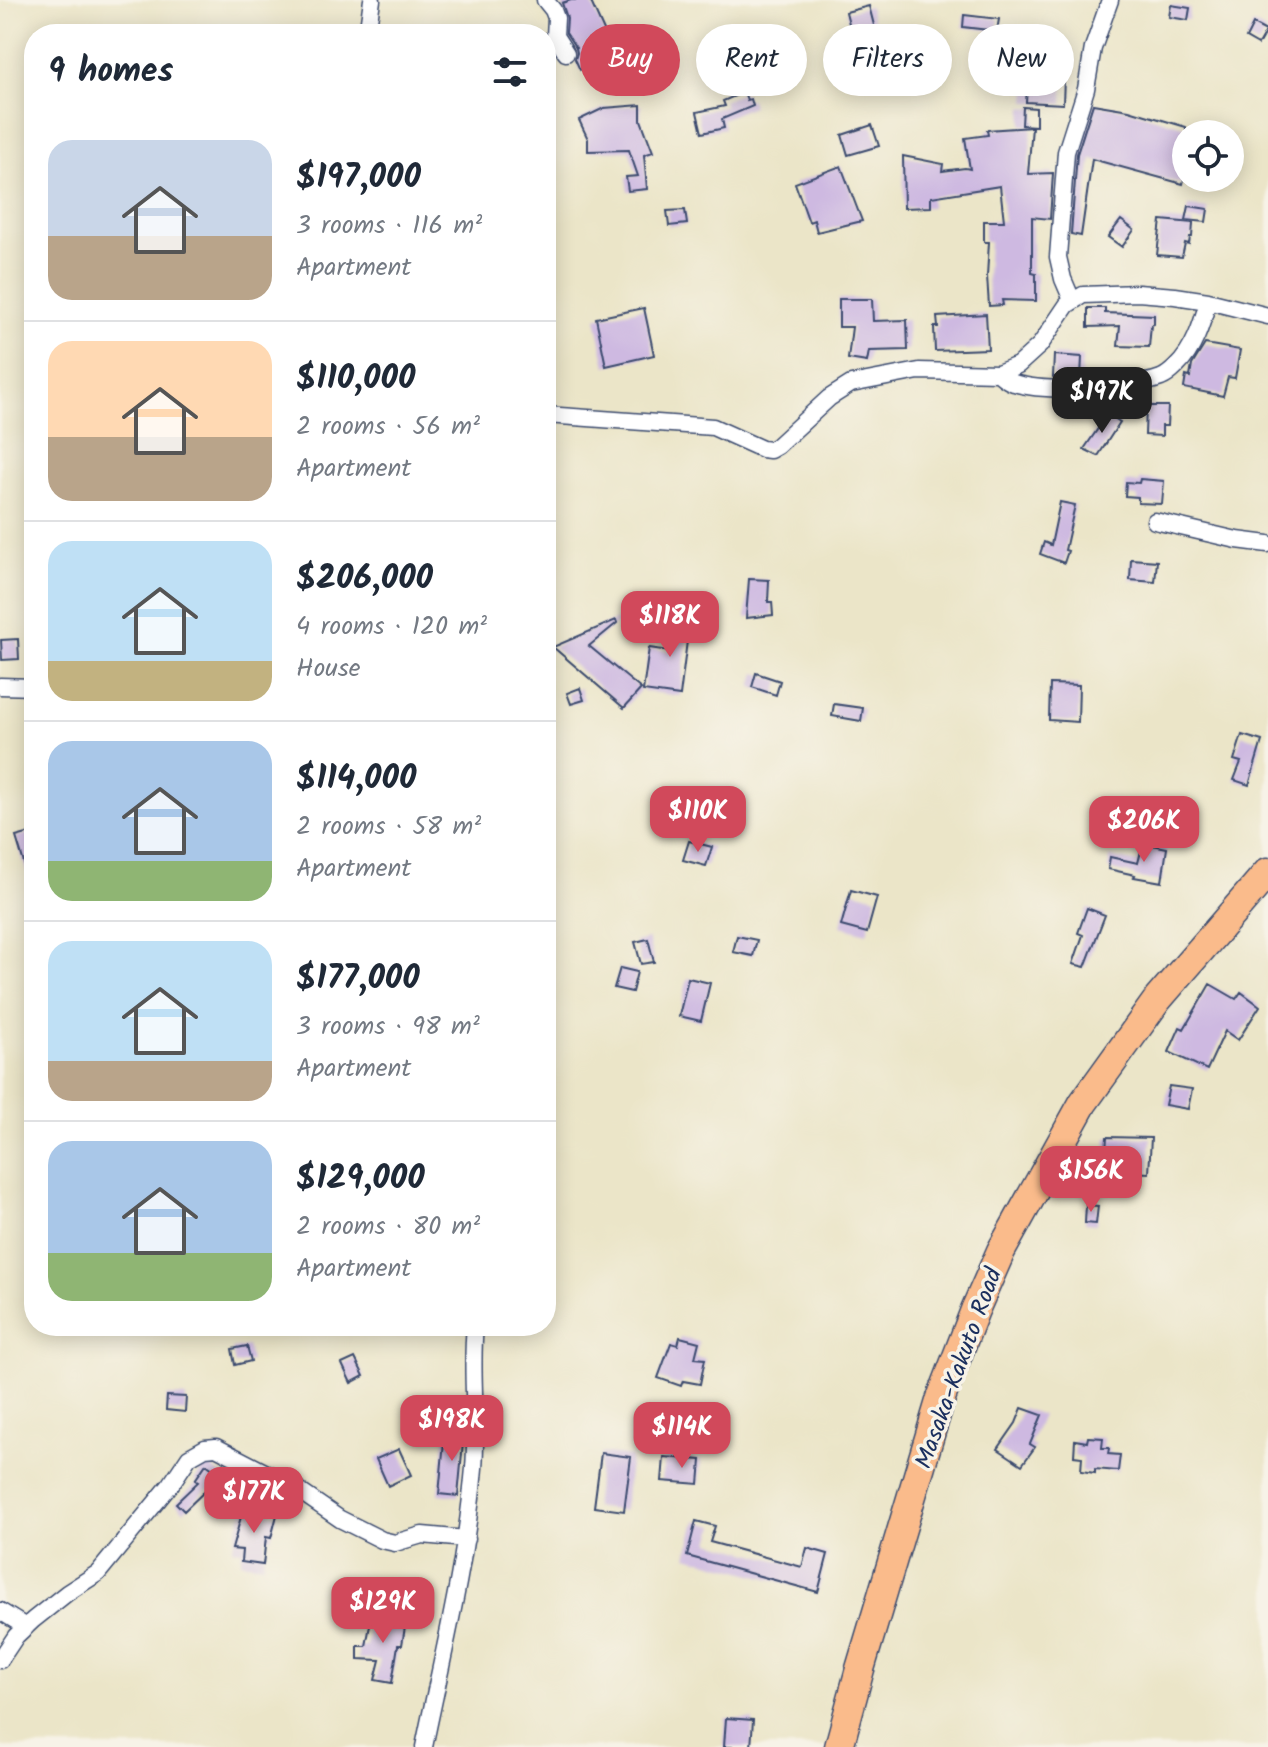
<!DOCTYPE html>
<meta charset="utf-8">
<style>
:root{--surface:#fff;--page:#f6f6f7;--text:#1f2937;--muted:#747a83;--line:#e0e1e3;--accent:#d1495b}
body{margin:0;font-family:Kalam,sans-serif;background:var(--page);color:var(--text);height:100vh;display:flex;flex-direction:column;font-size:30px;white-space:nowrap}
*{box-sizing:border-box;margin:0}
p{font-size:26px;color:var(--muted)}
.icon{flex:none;width:44px;height:44px;fill:none;stroke:currentColor;stroke-width:2;stroke-linecap:round;stroke-linejoin:round}
.map{position:relative;flex:1;overflow:hidden}
.panel{position:absolute;left:24px;top:24px;width:532px;height:1312px;display:flex;flex-direction:column;background:var(--surface);border-radius:32px;box-shadow:0 4px 20px #0003}
.panel>*{flex:none}
.top-card{position:absolute;left:580px;top:24px;width:568px;height:72px;display:flex;gap:16px}
.controls{position:absolute;left:1172px;top:120px;display:grid;gap:16px}
.controls a{display:grid;place-items:center;width:72px;height:72px;border-radius:50%;background:var(--surface);box-shadow:0 4px 20px #0003;font-size:40px}
.price{position:absolute;translate:-50% -68px;padding:0 18px;border-radius:16px;background:var(--accent);color:#fff;font-size:26px;line-height:52px;filter:drop-shadow(0 2px 4px #0008)}
.price::after{content:'';position:absolute;left:50%;top:48px;width:24px;height:18px;margin-left:-12px;background:inherit;clip-path:polygon(0 0,100% 0,50% 100%)}
.price.current{background:#222;color:#fff}
ul{padding:0;list-style:none}
li{display:flex;align-items:center;gap:24px;height:200px;padding:0 24px}
li+li{border-top:2px solid var(--line)}
li span{display:grid;place-items:center;flex:none;width:224px;height:160px;border-radius:24px;color:#555}
li>.icon{margin-inline-start:auto}
span .icon{width:96px;height:96px;fill:#fffc;stroke-width:1}
li b{font-size:34px}
h2{display:flex;justify-content:space-between;align-items:center;height:96px;padding:0 24px;font-size:34px}
.chip{padding:0 28px;border-radius:36px;background:var(--surface);box-shadow:0 4px 20px #0003;font-size:28px;line-height:72px}
.chip.current{background:var(--accent);color:#fff}
.map>svg:first-child{display:block}
</style>
<div class="map">
<svg width="1268" height="1747" viewBox="0 0 1268 1747">
<rect width="100%" height="100%" fill="#f7f3e8"/>
<filter id="ink" filterUnits="userSpaceOnUse"><feTurbulence type="fractalNoise" baseFrequency=".0125" numOctaves="2"/><feDisplacementMap in="SourceGraphic" scale="16" xChannelSelector="R" yChannelSelector="G"/><feConvolveMatrix kernelMatrix="1 2 1 2 8 2 1 2 1" color-interpolation-filters="sRGB"/></filter>
<filter id="wash" filterUnits="userSpaceOnUse"><feTurbulence type="fractalNoise" baseFrequency=".006" numOctaves="4" result="noise"/><feDisplacementMap in="SourceGraphic" scale="32" xChannelSelector="R" yChannelSelector="G"/><feGaussianBlur stdDeviation="1.8" result="paint"/><feColorMatrix in="noise" values="0 0 0 0 0 0 0 0 0 0 0 0 0 0 0 0 0 1.4 0 .05"/><feComposite in="paint" operator="in"/></filter>
<g filter="url(#wash)">
<rect width="100%" height="100%" fill="#ebe5c8"/>
<g id="blocks">
<path fill="#ceb9e1" d="M571,0h19l19,42 32,-6 1,4 -62,30 -5,-11 2,-6 -1,-5 -10,-15 1,-15 -5,-15z
M1171,5l19,3 -2,12 -19,-3z
M869,6l7,27 15,-3 6,24 -48,11 -5,-24 9,-2 -7,-27z
M964,15l35,4 -2,12 -34,-4z
M1253,24l13,7 -8,14 -12,-7z
M1028,75l36,2 -1,27 -37,-2z
M744,92l3,8 4,-1 2,7 -31,13 2,9 -22,5 -5,-21 28,-6 -2,-5z
M1093,104l36,6 57,17v44l-3,13 -91,-25 -11,77 -10,-2 6,-80z
M641,105v15l12,32 -9,3 3,34 -19,2 -2,-14 12,-1 -9,-26 -41,1v-12l-9,-19 25,-12z
M1023,107l13,1v18l-14,-1z
M872,125l7,21 -31,9 -6,-20z
M1032,127l-4,47 25,-1 -3,46 -18,-2v56l4,1v27l-34,-1 1,5 -14,1 -2,-30 2,-34h-5v-21h20l-4,-35 -69,11v10l-27,1 -1,-52 40,8 -1,7 23,-3 5,1 -5,-31 23,-3 -1,-5z
M841,166l21,55 -45,11 -3,-12 -5,2 -14,-39z
M1189,206l19,3 -2,13 -20,-2z
M685,210l2,14 -18,2 -2,-15z
M1121,220l13,10 -12,17 -14,-10z
M1161,220l32,3 -1,14h-2l-1,7 -4,-1 -3,14 -25,-2z
M839,299h33l1,22 34,-1 1,30 -39,1 -2,11 -19,-3 4,-32h-13z
M644,308l10,47 -48,11 -10,-48z
M1088,308h17v5l49,2v9l-3,1 -2,22 -31,-1 2,-20 -32,1z
M986,314l2,35 -53,2 -1,-24h4l-1,-10z
M1205,344l35,6 -5,28 -7,-1 -5,19 -39,-8 2,-12 4,1 2,-12z
M1054,355l28,2 -1,20h-28z
M1146,406h22l-1,20h-5v10l-17,-1z
M1108,414l12,8 -22,34 -14,-7z
M1140,479l24,2 -2,23 -24,-1v-6l-13,-1 1,-14 13,1z
M1060,502l15,3 -10,45 3,1 -4,12 -24,-9 4,-12 7,3z
M1131,559l26,2 -2,21 -25,-2z
M749,579l20,1 -1,22h4l1,13 -27,3z
M701,618v15h-13l-8,63 -37,-5 6,-43 21,3 -1,-32z
M616,620l1,3 -28,23 52,43 -17,19 -71,-61z
M18,639l1,20 -17,1 -1,-20z
M756,673l24,8 -4,14 -24,-8z
M1050,684l29,1 -1,37 -29,-2z
M580,688l4,12 -13,4 -4,-11z
M834,704l29,4 -2,13 -29,-5z
M1242,735l20,6 -13,44 -15,-5 7,-18 -7,-2z
M34,832v54h-3l-15,-49z
M689,841l23,6 -6,19 -23,-6z
M1143,843l24,5 -5,34 -28,-5 1,-2 -27,-6 2,-12 28,6z
M851,890l26,7 -10,36 -26,-7z
M1087,908l18,7 -20,52 -12,-3 10,-29 -5,-2z
M737,936l20,4 -4,16 -20,-4z
M648,939l6,23 -13,2 -6,-22z
M620,968l17,4 -5,20 -18,-4z
M688,978l22,5 -9,38 -22,-5z
M1210,984l26,15 5,-7 19,14 -22,34 -13,-9 -18,39 -38,-18 11,-25 4,2z
M1169,1086l23,3 -4,20 -23,-4z
M1107,1137l44,1 -2,35 -17,-1 -1,7 -27,-1z
M1086,1205l12,1 -2,18 -11,-1z
M680,1337l19,5 -4,16 10,1 -5,25 -17,-3 -2,5 -23,-8 13,-35 7,2z
M247,1346l4,15 -16,4 -3,-16z
M355,1358l9,18 -13,7 -9,-19z
M167,1396l19,1 -1,15 -19,-2z
M1022,1408l20,7 -12,29 5,3 -13,18 -24,-16 18,-26z
M445,1431l19,1 -6,64 -19,-2z
M1088,1437l15,1 -1,10h7l-1,6 12,1 -2,16 -23,-2v4l-14,-2 1,-14 -8,-1 1,-16 12,2z
M399,1449l12,26 -23,11 -12,-27z
M601,1453l30,4 -7,54 -30,-4z
M664,1457l37,3 -2,24 -37,-3z
M206,1464l15,11 -12,16 -2,-2 -23,22 -8,-8 22,-21 -3,-2z
M244,1506l33,9 -6,23 -5,-1 -3,28 -22,-3 1,-12 -10,-1z
M696,1521l19,5 -5,16 92,25 5,-19 21,6 -10,38 -131,-36z
M372,1615l34,6 -4,24h-4l-6,38 -17,-3 5,-20 -22,-1v-13h8z
M726,1718l27,2 -2,27h-27z"/>
</g>
</g>
<g filter="url(#ink)">
<use href="#blocks" fill-opacity="0" stroke="#3a4a6e" stroke-width="2"/>
<g fill="none" stroke-linecap="round" stroke-linejoin="round">
<defs>
<path id="minor" d="M545,0l8,10 3,8 -1,18 11,17
M367,34l5,-34
M1072,300l-9,-21 -5,-22 8,-105 20,-63 7,-41 17,-48
M998,373c5,4 9,8 16,10 31,10 116,6 147,-5 5,-2 11,-7 15,-11 18,-17 26,-43 32,-66
M546,415l167,12 49,22 8,1 7,-4 52,-48 22,-14 68,-13 79,2 20,-8 22,-20 27,-40 16,-10 55,-2 37,3 33,5 60,15
M1155,521l82,19 31,4
M0,686l34,1
M0,1611l26,16
M0,1660l16,-24 17,-16 34,-27 31,-20 73,-89 18,-27 16,-9 11,-1 76,39 48,33 42,21 13,3 27,-8 44,4
M424,1747c19,-93 42,-184 50,-279 4,-48 -4,-95 1,-142"/>
<path id="trunk" d="M839,1747l21,-78 81,-271 34,-88 26,-59 82,-148 75,-104 110,-127"/>
</defs>
<use href="#minor" stroke="#3a4a6e" stroke-width="19"/>
<use href="#trunk" stroke="#3a4a6e" stroke-width="31"/>
<use href="#minor" stroke="#fff" stroke-width="16"/>
<use href="#trunk" stroke="#fabb8b" stroke-width="28"/>
</g>
</g>
<g text-anchor="middle" stroke-width="7" stroke-linejoin="round" paint-order="stroke">
<g font-size="24" fill="#1b2f5e" stroke="#f7f3e8">
<text transform="translate(958 1368) rotate(-70)" y="8">Masaka-Kakuto Road</text>
</g>
</g>
</svg>
<div class="controls">
<a><svg class="icon" aria-label="locate" viewBox="0 0 24 24"><circle cx="12" cy="12" r="6"/><path d="M12 2v4M12 18v4M2 12h4M18 12h4"/></svg></a>
</div>
<b class="price current" style="left:1102px;top:435px">$197K</b>
<b class="price" style="left:670px;top:659px">$118K</b>
<b class="price" style="left:698px;top:854px">$110K</b>
<b class="price" style="left:1144px;top:864px">$206K</b>
<b class="price" style="left:1091px;top:1214px">$156K</b>
<b class="price" style="left:452px;top:1463px">$198K</b>
<b class="price" style="left:682px;top:1470px">$114K</b>
<b class="price" style="left:254px;top:1535px">$177K</b>
<b class="price" style="left:383px;top:1645px">$129K</b>
<div class="top-card">
<a class="chip current">Buy</a>
<a class="chip">Rent</a>
<a class="chip">Filters</a>
<a class="chip">New</a>
</div>
<section class="panel">
<h2>9 homes<svg class="icon" aria-label="filters" viewBox="0 0 24 24"><path d="M4 7h16M4 17h16"/><circle cx="9" cy="7" r="2"/><circle cx="15" cy="17" r="2"/></svg></h2>
<ul>
<li><span style="background:linear-gradient(#c9d6e8 60%,#b9a48a 0)"><svg class="icon" aria-label="home" viewBox="0 0 24 24"><path d="M3 11l9-7 9 7M6 9v11h12V9"/></svg></span><div><b>$197,000</b><p>3 rooms · 116 m²</p><p>Apartment</p></div></li>
<li><span style="background:linear-gradient(#ffd9b3 60%,#b9a48a 0)"><svg class="icon" aria-label="home" viewBox="0 0 24 24"><path d="M3 11l9-7 9 7M6 9v11h12V9"/></svg></span><div><b>$110,000</b><p>2 rooms · 56 m²</p><p>Apartment</p></div></li>
<li><span style="background:linear-gradient(#bfe0f5 75%,#c2b280 0)"><svg class="icon" aria-label="home" viewBox="0 0 24 24"><path d="M3 11l9-7 9 7M6 9v11h12V9"/></svg></span><div><b>$206,000</b><p>4 rooms · 120 m²</p><p>House</p></div></li>
<li><span style="background:linear-gradient(#a9c7e8 75%,#8fb573 0)"><svg class="icon" aria-label="home" viewBox="0 0 24 24"><path d="M3 11l9-7 9 7M6 9v11h12V9"/></svg></span><div><b>$114,000</b><p>2 rooms · 58 m²</p><p>Apartment</p></div></li>
<li><span style="background:linear-gradient(#bfe0f5 75%,#b9a48a 0)"><svg class="icon" aria-label="home" viewBox="0 0 24 24"><path d="M3 11l9-7 9 7M6 9v11h12V9"/></svg></span><div><b>$177,000</b><p>3 rooms · 98 m²</p><p>Apartment</p></div></li>
<li><span style="background:linear-gradient(#a9c7e8 70%,#8fb573 0)"><svg class="icon" aria-label="home" viewBox="0 0 24 24"><path d="M3 11l9-7 9 7M6 9v11h12V9"/></svg></span><div><b>$129,000</b><p>2 rooms · 80 m²</p><p>Apartment</p></div></li>
</ul>
</section>
</div>
